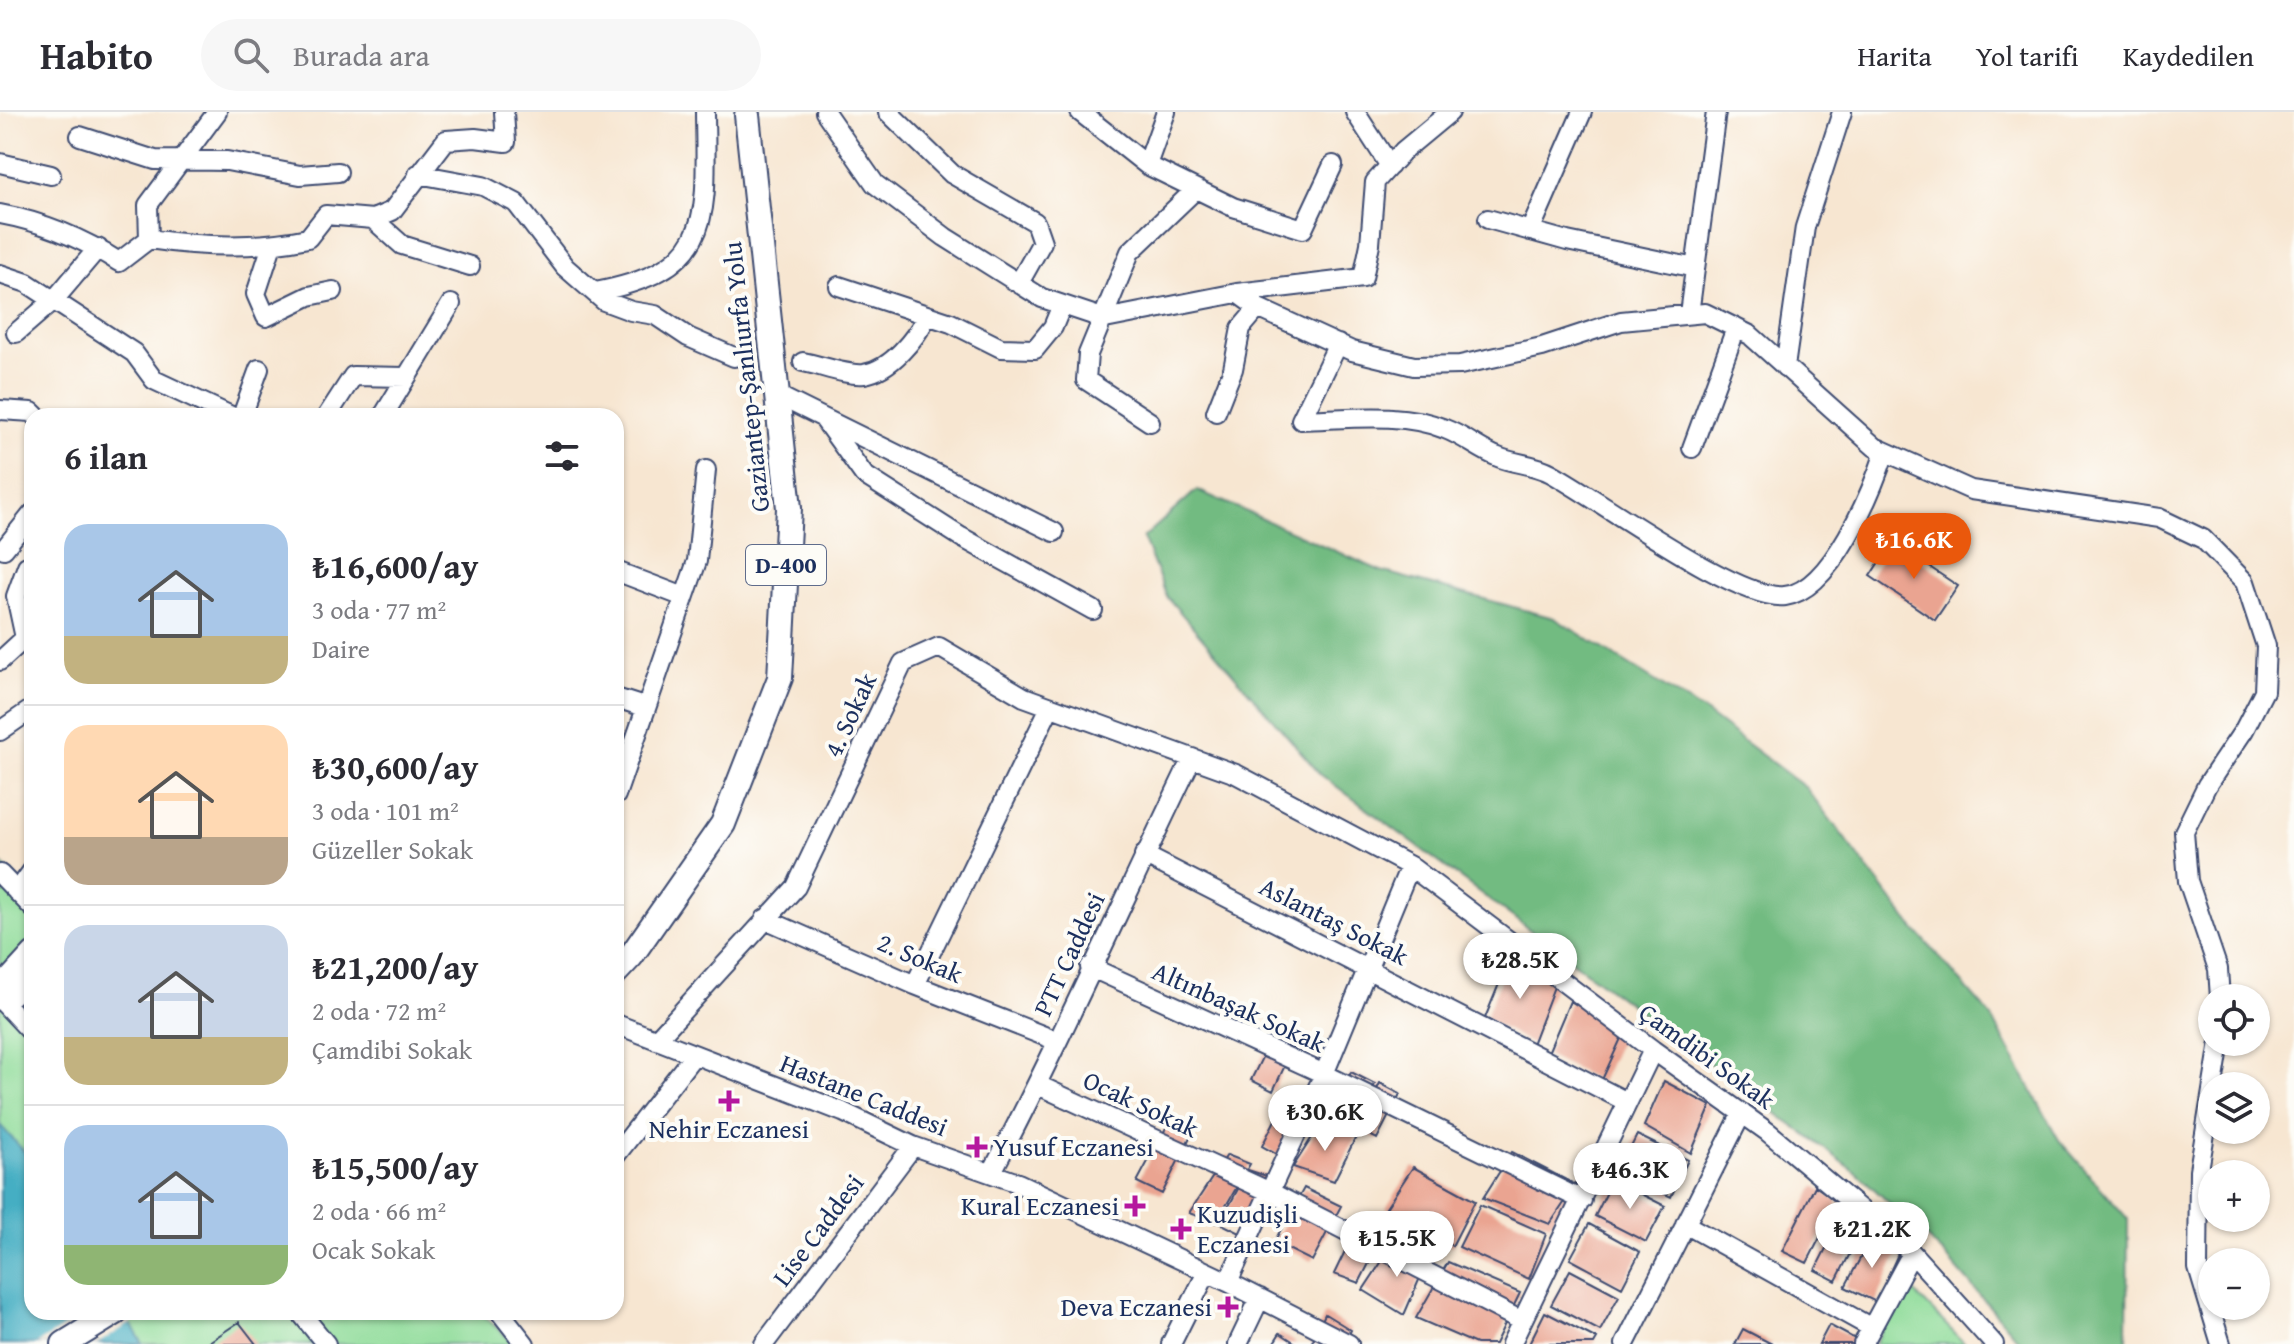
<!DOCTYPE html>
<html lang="tr">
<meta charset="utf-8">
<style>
:root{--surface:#fff;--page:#f7f7f7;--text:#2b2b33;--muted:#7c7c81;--line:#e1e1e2;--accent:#ea580c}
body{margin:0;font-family:"Gentium Book Plus",serif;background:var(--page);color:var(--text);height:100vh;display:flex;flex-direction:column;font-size:30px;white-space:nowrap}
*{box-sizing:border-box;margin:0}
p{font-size:26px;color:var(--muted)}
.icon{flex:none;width:44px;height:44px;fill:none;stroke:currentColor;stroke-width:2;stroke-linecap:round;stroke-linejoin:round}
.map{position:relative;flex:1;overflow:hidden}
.sheet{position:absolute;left:24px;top:296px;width:600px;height:912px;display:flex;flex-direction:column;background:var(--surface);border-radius:24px;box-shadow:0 2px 6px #0004}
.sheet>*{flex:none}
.buttons{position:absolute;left:2198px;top:872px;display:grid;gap:16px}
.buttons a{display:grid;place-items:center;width:72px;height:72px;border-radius:50%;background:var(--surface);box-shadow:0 2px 6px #0004;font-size:40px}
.price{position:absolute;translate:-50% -68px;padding:0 18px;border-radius:28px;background:#fff;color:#222;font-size:26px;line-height:52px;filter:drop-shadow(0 2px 4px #0008)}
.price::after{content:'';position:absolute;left:50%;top:48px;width:24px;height:18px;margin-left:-12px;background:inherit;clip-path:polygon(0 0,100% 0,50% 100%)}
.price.current{background:var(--accent);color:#fff}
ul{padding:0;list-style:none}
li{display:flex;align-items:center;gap:24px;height:200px;padding:0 40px}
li+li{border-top:2px solid var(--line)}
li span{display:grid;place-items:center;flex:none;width:224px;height:160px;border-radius:24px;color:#555}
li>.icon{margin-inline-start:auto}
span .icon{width:96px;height:96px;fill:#fffc;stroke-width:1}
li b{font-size:34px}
h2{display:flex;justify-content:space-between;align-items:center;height:96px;padding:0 40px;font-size:34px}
header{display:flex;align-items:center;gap:48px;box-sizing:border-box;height:112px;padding:0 40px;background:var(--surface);border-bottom:2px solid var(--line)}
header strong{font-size:38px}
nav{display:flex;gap:44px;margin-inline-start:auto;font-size:28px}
.search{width:560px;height:72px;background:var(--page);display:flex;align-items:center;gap:20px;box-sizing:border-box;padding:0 28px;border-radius:44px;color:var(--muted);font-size:30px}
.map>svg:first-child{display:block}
</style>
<header>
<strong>Habito</strong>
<div class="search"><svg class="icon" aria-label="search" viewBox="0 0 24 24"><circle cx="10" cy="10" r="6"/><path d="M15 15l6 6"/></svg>Burada ara</div>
<nav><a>Harita</a><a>Yol tarifi</a><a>Kaydedilen</a></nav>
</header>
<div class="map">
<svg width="2294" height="1232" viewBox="0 0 2294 1232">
<rect width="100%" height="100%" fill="#fdfcf7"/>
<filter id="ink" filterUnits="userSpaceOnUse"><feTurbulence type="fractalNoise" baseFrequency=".0125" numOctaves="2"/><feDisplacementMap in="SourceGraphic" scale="16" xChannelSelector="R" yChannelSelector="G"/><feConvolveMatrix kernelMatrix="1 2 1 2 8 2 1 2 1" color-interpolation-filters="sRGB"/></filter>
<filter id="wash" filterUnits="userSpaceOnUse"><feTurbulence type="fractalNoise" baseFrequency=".006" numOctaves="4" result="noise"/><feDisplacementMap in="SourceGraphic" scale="32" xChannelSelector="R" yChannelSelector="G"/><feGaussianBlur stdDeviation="1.8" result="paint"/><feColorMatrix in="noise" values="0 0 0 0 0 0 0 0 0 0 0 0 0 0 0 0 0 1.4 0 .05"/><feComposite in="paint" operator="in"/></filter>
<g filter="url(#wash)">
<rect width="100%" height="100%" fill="#f7e6d1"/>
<path fill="#8edb99" stroke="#54857c" stroke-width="2" d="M0,750l32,31v399l-32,-46z
M1906,1172l59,60h-90z
M46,1200h433l36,32h-447z"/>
<path fill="#72bb81" stroke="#467570" stroke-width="2" d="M1197,378l184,81 173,47 152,95 100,75 106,138 79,90 68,124 69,79 -1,125h-105l-77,-89 -89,-83 -536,-398 -153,-177 -24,-59z"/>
<path fill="#44aec3" stroke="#306e90" stroke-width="2" d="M0,1013l32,35v152h92l19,32h-143z"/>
<path fill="#f7e6d1" d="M89,1200h40l5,9 -37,23h-60z"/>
<g id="blocks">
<path fill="#eaa491" d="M1892,430l66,44 -23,34 -65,-44z
M1510,845l45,27 -23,60 -47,-26z
M1570,889l54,31 -23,50 -54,-27z
M1273,923l22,9 -22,47 -22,-11z
M1351,960l24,12 -18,42 -25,-12z
M1664,969l47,25 -20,47 -47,-27z
M1380,971l20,11 -23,45 -19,-10z
M1283,992l22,11 -20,44 -23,-13z
M1320,1013l36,12 -22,44 -41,-14z
M1167,1014l24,9 -29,59 -25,-12z
M1637,1023l51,25 -17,37 -52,-26z
M1512,1040l64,33 -26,39 -67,-26z
M1227,1043l23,9 -34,59 -27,-10z
M1413,1055l62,34 -23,45 -66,-38z
M1248,1058l25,8 -27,58 -26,-13z
M1613,1068l52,26 -19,36 -51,-26z
M1815,1074l23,16 -31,61 -25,-12z
M1304,1076l37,18 -29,55 -38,-19z
M1480,1093l66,29 -17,45 -70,-32z
M1844,1101l20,13 -28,55 -21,-11z
M1359,1110l25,12 -25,49 -25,-9z
M1589,1112l51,28 -18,35 -52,-28z
M1872,1124l26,18 -22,48 -31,-15z
M1392,1134l36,13 -24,56 -41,-25z
M1448,1150l72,31 -25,51h-19l-60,-26z
M1570,1158l49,26 -19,35 -49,-26z
M1545,1200l52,27 -3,5h-65z
M1325,1202l26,16 -7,14h-33z
M239,1210l17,22h-50z
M1829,1213l28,15 -2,4h-36z
M1743,1217l29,15h-37z
M1280,1221l17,11h-24z"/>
</g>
</g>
<g filter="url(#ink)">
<use href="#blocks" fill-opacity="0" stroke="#3c4a6f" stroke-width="2"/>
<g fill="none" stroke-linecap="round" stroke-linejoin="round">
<defs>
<path id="minor" d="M825,0l50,72 70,53 97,61 63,21 132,-26 126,-15 7,-34 5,-62 28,-31 47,-39
M888,0l64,62 83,48 7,20 -23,41
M1080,0l67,53 86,42 70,22 30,-64
M1355,0l35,54
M80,24l75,24 72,1 73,14 38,-3
M0,51l51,12
M1147,53l19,-53
M418,62l65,12 33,17 49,64 39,34 27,10 24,4 33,22 46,20
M0,102c43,8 82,24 119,48l30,-23c53,8 106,10 159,-1l18,-23 47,4 19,-8 54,-71 29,-2 31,4 -2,-30
M373,107l29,26 68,21
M1488,107l79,22 128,27
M1530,119l52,-119
M149,127l-1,-34 69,-93
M272,133l-16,49 10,23 43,-21 24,-5
M0,162l27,9 107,70 20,27 77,36
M839,174l112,37 50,25 34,1 18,-22 9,-22
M595,180c122,-23 111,-76 110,-180
M1237,181l21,15 94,43 62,15 46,-1 82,-18 79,-26 84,-8 45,22 125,112 96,43 188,28 44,21 42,43 21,64 -2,45 -20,39 -37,55 -23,47 4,49 30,88 2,29
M1689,202l27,-202
M16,221l38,-33 44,-52
M1338,232l-37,76c45,-1 101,-9 144,9 19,7 35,21 53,28 17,7 37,7 53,16 48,26 187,129 234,123 47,-6 87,-105 100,-144
M803,250c17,3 44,14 61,12 27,-4 52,-36 63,-58
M1785,255l20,-140 37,-115
M777,283l277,137
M0,298l32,2 4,4
M1216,300l17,-43 8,-41 17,-20
M242,304l17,-47
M327,304l26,-40 53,1
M383,304l68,-112
M823,306l41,57 97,62 132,73
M1150,310l-64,-42 2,-26 42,-102 66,-63
M1692,336l44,-120
M4,437l28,-35
M616,459l68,26
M0,549l25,-23 -9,-42 11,-30 5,-1
M616,586l28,9
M0,619l32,-22
M616,683l81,-234 9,-91
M1144,743l483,247
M0,762l32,33
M17,780l15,-21
M765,807l150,66 142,56
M1090,855l234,107 258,126
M915,873l135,-278
M0,875l32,-35
M0,887l32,34
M4,891l28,-26
M616,912l227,88 70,34 105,37 210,99 121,62
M656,928l140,-153 107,-224 36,-16 85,50 212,77 174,92 243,184 115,82 144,121 82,91
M2220,930l-21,128 -1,98 23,76
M1038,973l232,107 252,129
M616,1043l78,-100
M992,1060c71,-135 133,-276 200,-414
M1685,1112l187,104
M1228,1170l96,-208 86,-208
M300,1200l26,32
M500,1200l25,32
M764,1232l149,-198
M1171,1232l36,-72
M1238,1232l22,-46
M1511,1232l142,-294
M1625,1232l117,-231
M1863,1232l49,-91"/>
<path id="major" d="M616,860l15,-16 92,-132 57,-146 9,-170 -42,-393
M64,1232l52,-32"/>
</defs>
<use href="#minor" stroke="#3c4a6f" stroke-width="22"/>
<use href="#major" stroke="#3c4a6f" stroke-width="28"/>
<use href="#minor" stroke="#fff" stroke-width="18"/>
<use href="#major" stroke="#fff" stroke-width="24"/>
</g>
</g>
<g fill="#b5179e" stroke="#fdfcf7" stroke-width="3">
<path d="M725 977h8v8h8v8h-8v8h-8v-8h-8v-8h8z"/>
<path d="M973 1023h8v8h8v8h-8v8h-8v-8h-8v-8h8z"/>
<path d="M1131 1082h8v8h8v8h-8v8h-8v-8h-8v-8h8z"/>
<path d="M1177 1105h8v8h8v8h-8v8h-8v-8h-8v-8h8z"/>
<path d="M1224 1183h8v8h8v8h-8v8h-8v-8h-8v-8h8z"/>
</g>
<g text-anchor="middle" stroke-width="8" stroke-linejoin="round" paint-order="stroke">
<rect fill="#fdfcf7" stroke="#5f6c8c" stroke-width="2" x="746" y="433" width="80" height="40" rx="6"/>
<g font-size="24" font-weight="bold" fill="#1b2f5e">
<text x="786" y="461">D-400</text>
</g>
<g font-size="26" fill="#1b2f5e" stroke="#fdfcf7">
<text transform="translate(746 265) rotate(-96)" y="9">Gaziantep-Şanlıurfa Yolu</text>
<text transform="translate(850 603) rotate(-65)" y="9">4. Sokak</text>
<text transform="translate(1334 809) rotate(27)" y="9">Aslantaş Sokak</text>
<text transform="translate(1069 842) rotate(-65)" y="9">PTT Caddesi</text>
<text transform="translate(920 846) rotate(23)" y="9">2. Sokak</text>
<text transform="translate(1239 895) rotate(24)" y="9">Altınbaşak Sokak</text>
<text transform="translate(1707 944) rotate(36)" y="9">Çamdibi Sokak</text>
<text transform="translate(864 983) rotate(22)" y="9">Hastane Caddesi</text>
<text transform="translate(1141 992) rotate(25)" y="9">Ocak Sokak</text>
<text transform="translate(818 1118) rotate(-53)" y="9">Lise Caddesi</text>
</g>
<g font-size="26" fill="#1b2f5e" stroke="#fdfcf7" text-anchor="start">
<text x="729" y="1026" text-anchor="middle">Nehir Eczanesi</text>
<text x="993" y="1044">Yusuf Eczanesi</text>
<text x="1119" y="1103" text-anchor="end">Kural Eczanesi</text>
<text x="1197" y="1111">Kuzudişli<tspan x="1197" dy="30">Eczanesi</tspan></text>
<text x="1212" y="1204" text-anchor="end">Deva Eczanesi</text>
</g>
</g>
</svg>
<div class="buttons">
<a><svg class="icon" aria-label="locate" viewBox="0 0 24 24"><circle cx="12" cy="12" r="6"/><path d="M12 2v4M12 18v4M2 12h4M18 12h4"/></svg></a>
<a><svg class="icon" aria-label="layers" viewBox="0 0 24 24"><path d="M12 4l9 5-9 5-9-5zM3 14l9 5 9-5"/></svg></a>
<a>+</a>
<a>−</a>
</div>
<b class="price current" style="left:1914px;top:469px">₺16.6K</b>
<b class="price" style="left:1520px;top:889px">₺28.5K</b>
<b class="price" style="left:1325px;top:1041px">₺30.6K</b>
<b class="price" style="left:1630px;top:1099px">₺46.3K</b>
<b class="price" style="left:1872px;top:1158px">₺21.2K</b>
<b class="price" style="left:1397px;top:1167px">₺15.5K</b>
<section class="sheet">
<h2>6 ilan<svg class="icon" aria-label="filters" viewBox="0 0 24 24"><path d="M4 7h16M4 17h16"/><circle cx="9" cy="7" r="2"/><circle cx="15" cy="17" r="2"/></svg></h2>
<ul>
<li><span style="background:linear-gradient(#a9c7e8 70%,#c2b280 0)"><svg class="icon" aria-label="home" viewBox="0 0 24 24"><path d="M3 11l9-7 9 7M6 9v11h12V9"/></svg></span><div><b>₺16,600/ay</b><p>3 oda · 77 m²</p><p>Daire</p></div></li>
<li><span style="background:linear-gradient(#ffd9b3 70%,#b9a48a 0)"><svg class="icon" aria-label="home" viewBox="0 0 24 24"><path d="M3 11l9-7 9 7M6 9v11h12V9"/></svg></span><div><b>₺30,600/ay</b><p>3 oda · 101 m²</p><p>Güzeller Sokak</p></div></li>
<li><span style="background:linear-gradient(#c9d6e8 70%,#c2b280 0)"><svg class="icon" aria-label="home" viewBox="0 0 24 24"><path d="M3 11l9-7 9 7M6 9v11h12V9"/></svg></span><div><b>₺21,200/ay</b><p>2 oda · 72 m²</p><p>Çamdibi Sokak</p></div></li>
<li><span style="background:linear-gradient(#a9c7e8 75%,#8fb573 0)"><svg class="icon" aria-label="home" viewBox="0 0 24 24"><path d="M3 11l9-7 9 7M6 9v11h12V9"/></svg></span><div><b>₺15,500/ay</b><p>2 oda · 66 m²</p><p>Ocak Sokak</p></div></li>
</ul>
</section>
</div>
